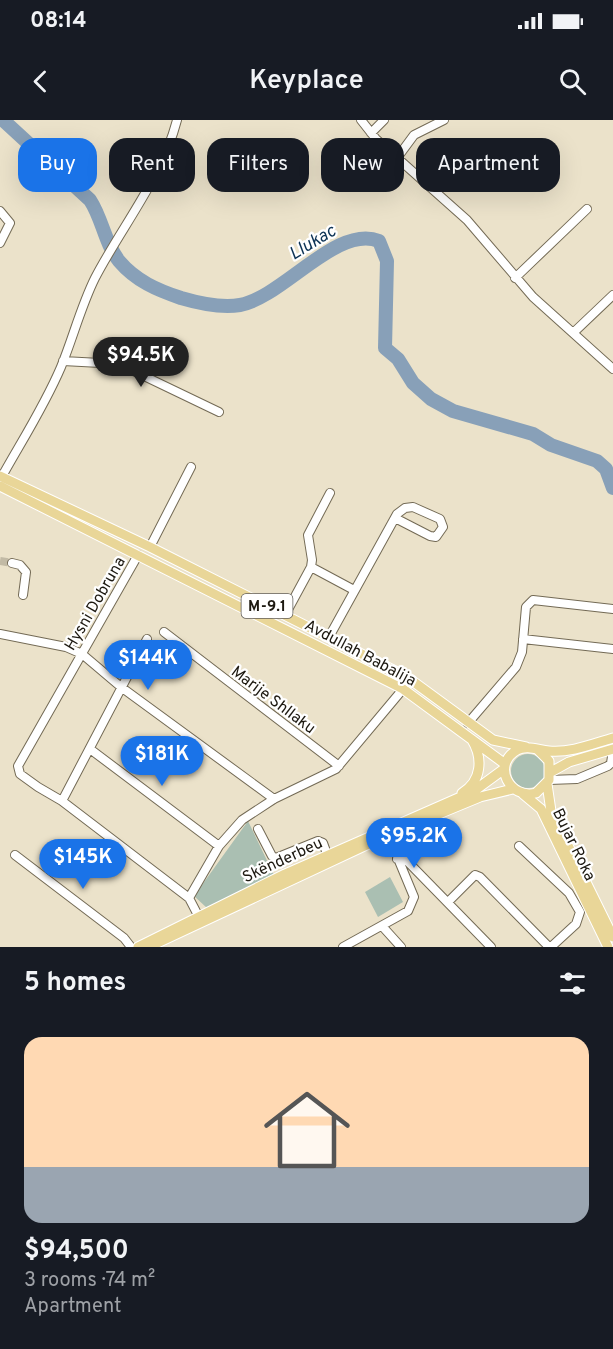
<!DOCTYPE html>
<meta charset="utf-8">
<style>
:root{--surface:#171b24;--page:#20242c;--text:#f1f3f6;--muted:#9ea1a6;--accent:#1a73e8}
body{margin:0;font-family:Overpass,sans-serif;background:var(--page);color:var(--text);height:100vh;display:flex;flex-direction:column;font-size:22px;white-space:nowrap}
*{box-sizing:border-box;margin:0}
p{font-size:20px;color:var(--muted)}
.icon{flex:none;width:33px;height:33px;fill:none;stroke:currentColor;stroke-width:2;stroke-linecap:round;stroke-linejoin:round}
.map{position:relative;height:827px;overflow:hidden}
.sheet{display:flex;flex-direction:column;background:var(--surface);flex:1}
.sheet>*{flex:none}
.top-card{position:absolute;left:18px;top:18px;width:578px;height:54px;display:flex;gap:12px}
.price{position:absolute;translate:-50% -51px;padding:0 14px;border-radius:21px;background:var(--accent);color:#fff;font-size:20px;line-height:39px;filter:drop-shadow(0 2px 3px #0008)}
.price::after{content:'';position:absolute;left:50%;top:36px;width:18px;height:14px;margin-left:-9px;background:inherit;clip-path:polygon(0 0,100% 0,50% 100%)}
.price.on{background:#222;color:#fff}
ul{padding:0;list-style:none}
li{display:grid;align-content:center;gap:12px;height:318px;padding:0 24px}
li span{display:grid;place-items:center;height:186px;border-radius:18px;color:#555}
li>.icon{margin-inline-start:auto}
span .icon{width:108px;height:108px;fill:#fffc;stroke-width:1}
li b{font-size:26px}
h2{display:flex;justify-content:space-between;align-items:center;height:72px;padding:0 24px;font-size:26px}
.pill{padding:0 21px;border-radius:18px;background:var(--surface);box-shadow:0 6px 24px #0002;font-size:21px;line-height:54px}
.pill.on{background:var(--accent);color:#fff}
.status{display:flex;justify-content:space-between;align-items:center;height:42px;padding:0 30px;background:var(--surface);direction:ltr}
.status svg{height:16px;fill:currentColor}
header{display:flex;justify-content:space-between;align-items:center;height:78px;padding:0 24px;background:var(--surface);font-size:27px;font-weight:600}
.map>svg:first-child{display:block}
</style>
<div class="status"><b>08:14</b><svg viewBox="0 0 49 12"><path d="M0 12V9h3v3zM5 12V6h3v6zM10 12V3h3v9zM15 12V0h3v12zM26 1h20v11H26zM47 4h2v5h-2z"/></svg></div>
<header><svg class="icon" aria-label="back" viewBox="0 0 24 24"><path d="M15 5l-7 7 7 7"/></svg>Keyplace<svg class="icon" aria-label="search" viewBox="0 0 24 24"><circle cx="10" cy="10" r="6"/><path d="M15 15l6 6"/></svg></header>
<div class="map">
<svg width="613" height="827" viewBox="0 0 613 827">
<rect width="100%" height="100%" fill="#ebe2ca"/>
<path fill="#aabfb2" d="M511 651a17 17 0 1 1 34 0a17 17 0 1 1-34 0Z
M248,701l26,54 -67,33 -13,-12z
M390,757l13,25 -25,15 -13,-25z"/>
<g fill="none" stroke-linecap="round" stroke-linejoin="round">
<path stroke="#88a0b8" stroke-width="14" d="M3,0l87,80c13,20 14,42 29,61 17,20 38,29 62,37 17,5 41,10 59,7 43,-8 97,-81 139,-64l8,20 -2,87 13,11 15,24 18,16 22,12 80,23 18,11 46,16 9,8 7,19"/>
<path stroke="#c2baa5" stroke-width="8" stroke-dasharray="8 4" stroke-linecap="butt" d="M0,441l12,2"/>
<defs>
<path id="minor" d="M361,0l15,19 91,81 66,77 80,72
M371,13l13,-13
M397,38l17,-23 30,-15
M0,91l10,12 -10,20
M515,158l72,-69
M573,213l40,-38
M63,241l56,3 100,48
M0,360c21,-38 44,-73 61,-113 12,-29 20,-61 34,-89 27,-52 67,-100 82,-158
M150,427l41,-80
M138,435l-120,211 2,8 18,13 24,14 127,97 12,23
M12,443l8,2 6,7 -3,23
M311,447l43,23
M285,495l26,-48 1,-7 -4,-25 22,-42
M164,512l175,134
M0,514l66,13 16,7 39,33 153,112
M329,517l68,-123 8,-6 8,-1 27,12 3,8 -7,10 -6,-1 -35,-18
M523,519l90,10
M468,603l48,-56 6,-15 4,-45 7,-7 80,9
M90,629l129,97
M549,660l28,-1 31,-13 3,-3 2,-13
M62,681l85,-162
M258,709l14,27 4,2 42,-17 5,2 4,11
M519,726l50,47 11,19 -4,12 -25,23
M15,735l109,83 7,9
M397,739l10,2 84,86
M189,778l30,-52 23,-26 32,-21 62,-30 67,-80
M448,782l27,-27 5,2 69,70
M382,806l19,21
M343,827l65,-36 6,-14 -27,-65"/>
<path id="major" d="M0,356l150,71 257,130 86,63 33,7
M0,366l403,203 102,75
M537,629l12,12v19l-13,13c-26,7 -45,-28 -19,-43 10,-5 21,0 32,1 22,2 43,-7 64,-13
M551,652l18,-10 44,-13
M547,664l4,27 62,126
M462,673c20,-12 21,-35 10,-53
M523,674l18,15 67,138
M151,826l237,-111 92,-38 33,-8
M138,827l147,-73 189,-83 30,-22"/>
</defs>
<use href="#minor" stroke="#736a55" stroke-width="10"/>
<use href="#major" stroke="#fff" stroke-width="11"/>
<use href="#minor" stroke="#fff" stroke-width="8"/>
<use href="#major" stroke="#e9d698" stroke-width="9"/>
</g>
<g text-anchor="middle" stroke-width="4.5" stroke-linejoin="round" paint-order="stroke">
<rect fill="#fff" stroke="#615e58" stroke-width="1.5" x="241.5" y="474" width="51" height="24" rx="4.5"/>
<g font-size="15" font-weight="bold" fill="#1d1911">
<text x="267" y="491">M-9.1</text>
</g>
<g font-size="16" fill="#1d1911" stroke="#fff">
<text transform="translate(94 483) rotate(-60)" y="6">Hysni Dobruna</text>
<text transform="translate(361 532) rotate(28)" y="6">Avdullah Babalija</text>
<text transform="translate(274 579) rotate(37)" y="6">Marije Shllaku</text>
<text transform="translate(575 724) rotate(64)" y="6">Bujar Roka</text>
<text transform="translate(282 739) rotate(-25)" y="6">Skënderbeu</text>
</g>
<g font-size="18" font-style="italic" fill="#0d3355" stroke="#fff">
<text transform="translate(312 122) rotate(-31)" y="6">Llukac</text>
</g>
</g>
</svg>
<b class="price on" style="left:141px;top:268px">$94.5K</b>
<b class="price" style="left:148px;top:571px">$144K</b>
<b class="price" style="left:162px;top:667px">$181K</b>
<b class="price" style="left:414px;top:749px">$95.2K</b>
<b class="price" style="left:83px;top:770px">$145K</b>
<div class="top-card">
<a class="pill on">Buy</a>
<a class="pill">Rent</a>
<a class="pill">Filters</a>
<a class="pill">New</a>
<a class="pill">Apartment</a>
</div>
</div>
<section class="sheet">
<h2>5 homes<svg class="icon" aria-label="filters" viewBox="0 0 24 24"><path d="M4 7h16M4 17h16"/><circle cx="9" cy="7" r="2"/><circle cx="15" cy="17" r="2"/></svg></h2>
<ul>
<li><span style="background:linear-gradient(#ffd9b3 70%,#9aa5b1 0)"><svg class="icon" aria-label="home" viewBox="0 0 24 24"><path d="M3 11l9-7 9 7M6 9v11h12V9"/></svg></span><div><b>$94,500</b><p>3 rooms · 74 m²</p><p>Apartment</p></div></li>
</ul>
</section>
